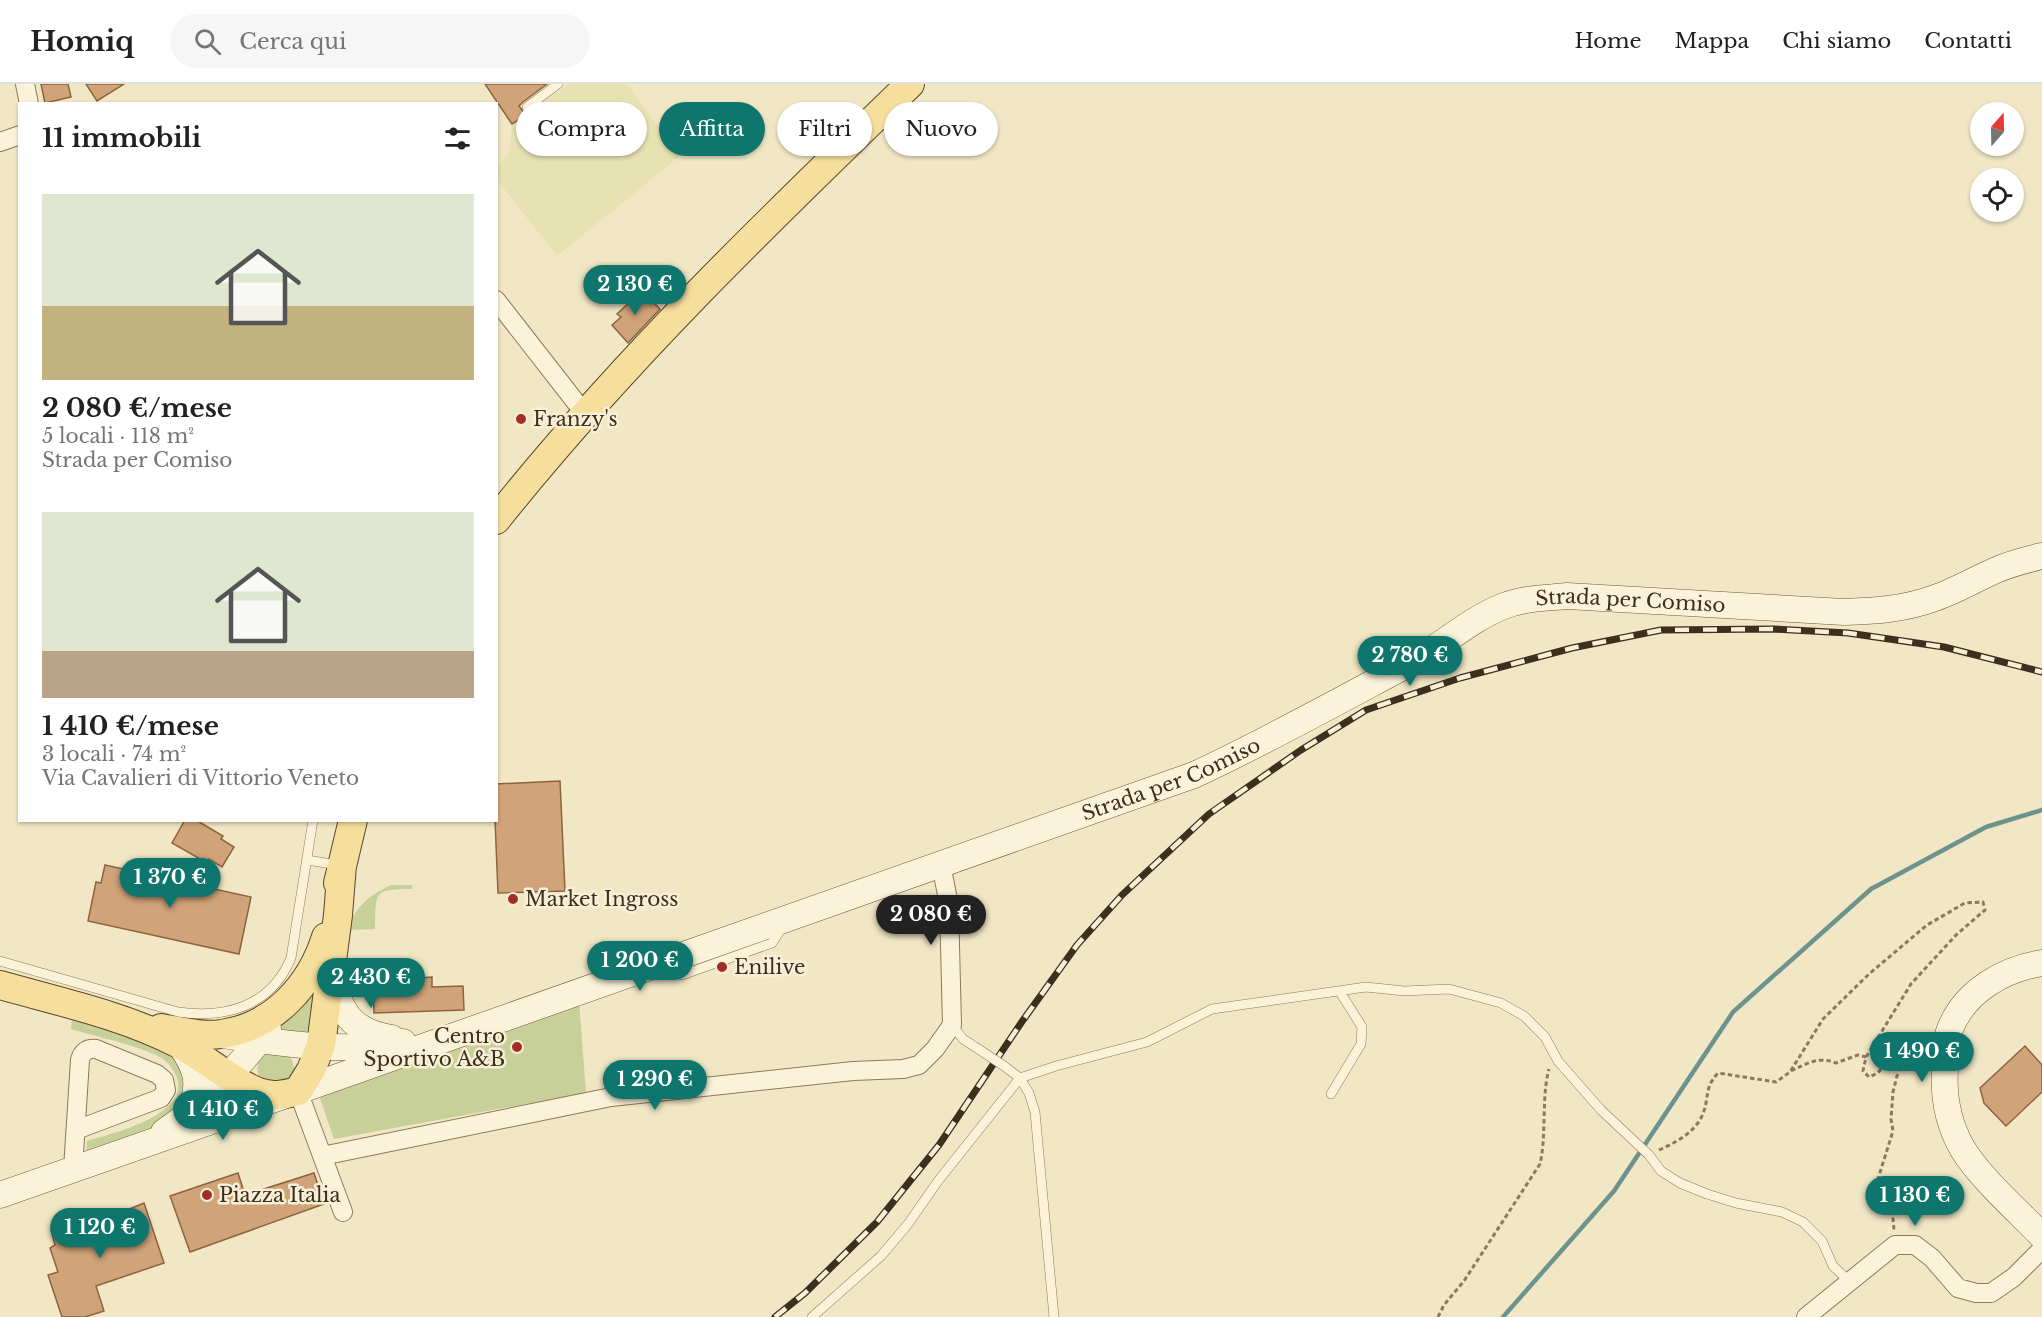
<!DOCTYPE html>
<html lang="it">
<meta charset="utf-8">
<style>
:root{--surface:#fff;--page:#f6f6f6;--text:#202124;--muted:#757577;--line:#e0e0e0;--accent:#0f766e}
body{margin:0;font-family:"Libre Baskerville",serif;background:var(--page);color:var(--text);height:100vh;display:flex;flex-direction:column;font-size:22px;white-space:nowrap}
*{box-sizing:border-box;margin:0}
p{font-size:20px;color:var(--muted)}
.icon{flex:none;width:33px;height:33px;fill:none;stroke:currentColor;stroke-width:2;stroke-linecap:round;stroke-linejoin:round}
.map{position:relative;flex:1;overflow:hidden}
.drawer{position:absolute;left:18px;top:18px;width:480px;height:720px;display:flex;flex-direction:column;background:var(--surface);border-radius:0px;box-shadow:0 2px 4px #0004}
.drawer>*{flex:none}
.guide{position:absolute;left:516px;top:18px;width:570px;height:54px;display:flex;gap:12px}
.needle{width:39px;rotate:20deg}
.tools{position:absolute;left:1970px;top:18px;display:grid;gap:12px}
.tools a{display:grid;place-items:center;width:54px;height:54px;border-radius:50%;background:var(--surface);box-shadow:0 2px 4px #0004;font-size:30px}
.price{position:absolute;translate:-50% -51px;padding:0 14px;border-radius:21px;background:var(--accent);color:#fff;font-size:20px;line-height:39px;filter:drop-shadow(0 2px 3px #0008)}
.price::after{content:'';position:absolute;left:50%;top:36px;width:18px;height:14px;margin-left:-9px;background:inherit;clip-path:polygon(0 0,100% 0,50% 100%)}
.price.selected{background:#222;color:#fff}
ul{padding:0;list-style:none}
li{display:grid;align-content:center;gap:12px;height:318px;padding:0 24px}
li span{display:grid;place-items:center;height:186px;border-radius:0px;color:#555}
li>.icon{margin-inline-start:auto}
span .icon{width:108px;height:108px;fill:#fffc;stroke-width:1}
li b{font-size:26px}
h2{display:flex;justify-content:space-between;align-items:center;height:72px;padding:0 24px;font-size:26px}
.chip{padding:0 21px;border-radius:27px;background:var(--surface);box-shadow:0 2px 4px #0004;font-size:21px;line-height:54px}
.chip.selected{background:var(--accent);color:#fff}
header{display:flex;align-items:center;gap:36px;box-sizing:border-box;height:84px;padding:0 30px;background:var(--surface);border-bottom:2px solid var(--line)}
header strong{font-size:28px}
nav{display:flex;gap:33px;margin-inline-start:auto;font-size:21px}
.search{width:420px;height:54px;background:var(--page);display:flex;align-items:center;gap:15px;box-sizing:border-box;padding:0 21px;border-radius:33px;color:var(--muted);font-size:22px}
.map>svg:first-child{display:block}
</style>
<header>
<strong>Homiq</strong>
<div class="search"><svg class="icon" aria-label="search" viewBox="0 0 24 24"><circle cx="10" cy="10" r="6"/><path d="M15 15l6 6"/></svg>Cerca qui</div>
<nav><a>Home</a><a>Mappa</a><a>Chi siamo</a><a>Contatti</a></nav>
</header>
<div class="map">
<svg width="2042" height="1233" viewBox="0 0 2042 1233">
<rect width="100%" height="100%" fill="#f1e7c5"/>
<path fill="#e7e2b2" d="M569,0h58l53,72 -123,100 -60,-76v-15l12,-11 3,-30z"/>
<path fill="#c6d098" d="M392,801h20v4c-39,0 -36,3 -37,40l-27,1c5,-22 24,-37 44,-45z
M315,900l3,51 -41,-1 -2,-6z
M579,917l7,92 -252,46 -15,-44z
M72,932l82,25 28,18 6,40 -27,24 -15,9 -60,21 1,-12c24,-7 103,-26 90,-63 -3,-8 -10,-17 -17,-21 -23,-12 -63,-20 -89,-28z
M267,968l23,5c7,10 4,17 -3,27l-27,-5c-5,-11 -3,-20 7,-27z"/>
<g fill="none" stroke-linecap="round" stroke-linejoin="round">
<path stroke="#6d948c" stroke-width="4.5" d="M1503,1233l111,-126 119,-179 138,-123 115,-62 56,-17"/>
</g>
<path fill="#d1a379" stroke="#8e633e" stroke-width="1.5" d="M41,0h27l3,13 -26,6z
M86,0h38l-27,17z
M485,0h62l-24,18 -4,4 7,9 -14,9z
M642,207l18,18 -32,34 -16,-18 9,-8 -4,-3z
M560,697l5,110 -67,2 -3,-73h1v-36z
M185,736h11l27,16 -2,3 13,8 -12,20 -13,-8 -2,4 -35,-20z
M105,781l146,32 -12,57 -151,-33 8,-39 5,1z
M432,893v10l31,-1 1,24 -90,3 -1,-25 33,-1 -1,-8z
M2025,962l17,19v27l-36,34 -22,-23 -4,-15z
M238,1089l7,22 69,-22 10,31 -134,48 -20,-56z
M144,1119l20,60 -68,23 8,25 -19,6h-23l-14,-42 10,-3 -8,-24 5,-3 -4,-15 19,-6 3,8z"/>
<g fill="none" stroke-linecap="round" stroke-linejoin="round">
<defs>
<path id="lane" d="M527,23l31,-23
M307,776l31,5
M0,877l178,51c48,7 93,-6 113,-54l22,-138
M668,880l14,11 90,-32 11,-17
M952,941l11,14 17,11
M1004,982l16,12 36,-12 91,-24 65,-33 154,-22 38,4 45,-2 52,14 23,13 21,21 13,24 43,49 48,45 12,16 19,12 27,11 29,9 46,9 21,10 19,19 11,25 16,15
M1331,1010l30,-50 1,-17 -22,-35
M812,1233l69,-61 27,-32 30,-43 82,-103 9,15 6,19 19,205"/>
<path id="street" d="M25,0l4,20
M0,58l20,-7
M496,216l89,114
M298,1007l45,121
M322,1072l289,-59 242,-26 50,-2 16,-4 16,-16 17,-24 -3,-120 -8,-41
M73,1085l7,-109c2,-8 7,-12 16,-11l61,25 7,6 2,10 -5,8 -85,32
M1806,1233l89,-72h20l17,13 26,30 18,5h15l23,-16 28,-28"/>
<g id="secondary">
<path d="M2042,879c-38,6 -77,28 -92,66 -5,12 -5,27 -5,40 -2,29 3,54 17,79 18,30 55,62 80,88"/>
<path d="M331,890c9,38 20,58 61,64"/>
<path d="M222,951c58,8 123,19 181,7"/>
<path d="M180,960c17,26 21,37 11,67"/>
<path id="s1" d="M298,1007l896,-316c73,-34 145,-74 216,-112 32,-17 60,-44 94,-57 20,-8 43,-8 63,-10l277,16c32,-1 61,-3 91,-14 20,-7 39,-18 59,-27 15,-7 31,-11 48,-15"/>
<path d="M164,1048c36,-24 78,-68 104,-103"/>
<path d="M0,1111l289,-101"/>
</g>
<path id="primary" d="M496,436c125,-157 270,-297 414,-436
M338,799l15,-63
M0,901c60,17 123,30 179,59 27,14 50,36 79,48 14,5 25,3 40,-1l13,-21 10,-25 17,-130 4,-50
M161,944c19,3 41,9 60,6 53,-7 90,-49 105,-97"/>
</defs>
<use href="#lane" stroke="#8e795a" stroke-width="10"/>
<use href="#street" stroke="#8e795a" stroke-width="20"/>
<use href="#secondary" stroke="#70593d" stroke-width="27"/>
<use href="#primary" stroke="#5b462e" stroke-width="30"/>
<path stroke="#8e795a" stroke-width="3" stroke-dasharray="4.5 3" stroke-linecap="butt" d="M1791,987c17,-8 28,-15 45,-8l22,-8 8,2
M1659,1066c16,-7 35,-17 43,-34 8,-17 1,-27 16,-43l58,9 14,-10 33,-53 46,-45 58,-49 38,-22 18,-1 2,8 -29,25 -45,49 -45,73 -3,14 6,6 9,-4 9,-12h9l3,7 -6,24 -2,27 2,12 -16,51 16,37 1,11
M1438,1233l6,-12 20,-24 76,-117c7,-31 1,-65 9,-95"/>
<use href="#lane" stroke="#fbf3d9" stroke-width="9"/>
<use href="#street" stroke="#fbf3d9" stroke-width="18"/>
<use href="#secondary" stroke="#fbf3d9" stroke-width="26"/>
<use href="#primary" stroke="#f6df9c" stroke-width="28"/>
<defs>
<path id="rail" d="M775,1233l30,-24 72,-71 62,-77 82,-122 56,-78 45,-50 87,-81 92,-64 65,-40 94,-32 112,-30 89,-18 112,-1 75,4 96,14 98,25"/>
</defs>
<use href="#rail" stroke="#3d2f1e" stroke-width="7"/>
<use href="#rail" stroke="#f8f0d6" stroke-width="4.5" stroke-dasharray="14" stroke-linecap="butt"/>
<defs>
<path id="lane-bridge" d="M980,966l24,16"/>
</defs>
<use href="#lane-bridge" stroke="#8e795a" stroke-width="10" stroke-linecap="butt"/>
<use href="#lane-bridge" stroke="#fbf3d9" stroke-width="9"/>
</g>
<g fill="#a12d26" stroke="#f8f0d6" stroke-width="2">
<circle cx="521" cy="335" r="6"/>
<circle cx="513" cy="815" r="6"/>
<circle cx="722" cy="883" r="6"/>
<circle cx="517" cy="963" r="6"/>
<circle cx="207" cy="1111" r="6"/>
</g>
<g text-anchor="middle" stroke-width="5" stroke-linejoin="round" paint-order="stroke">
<g font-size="20" fill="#3d2f1e" stroke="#f8f0d6" text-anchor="start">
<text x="533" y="342">Franzy's</text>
<text x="525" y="822">Market Ingross</text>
<text x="734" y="890">Enilive</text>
<text x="505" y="959" text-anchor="end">Centro<tspan x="505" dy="23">Sportivo A&amp;B</tspan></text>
<text x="219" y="1118">Piazza Italia</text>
</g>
<g font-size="20" fill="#3d2f1e" stroke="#f8f0d6">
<text dy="7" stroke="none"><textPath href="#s1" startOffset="1431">Strada per Comiso</textPath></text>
<text dy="7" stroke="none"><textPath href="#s1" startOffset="927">Strada per Comiso</textPath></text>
</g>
</g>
</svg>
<div class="tools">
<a><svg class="needle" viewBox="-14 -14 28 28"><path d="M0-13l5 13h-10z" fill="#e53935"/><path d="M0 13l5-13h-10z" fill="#757577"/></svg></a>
<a><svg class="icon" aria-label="locate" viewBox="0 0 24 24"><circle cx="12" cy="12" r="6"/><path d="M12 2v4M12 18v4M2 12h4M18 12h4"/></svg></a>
</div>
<b class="price" style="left:635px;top:232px">2 130 €</b>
<b class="price" style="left:1410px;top:603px">2 780 €</b>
<b class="price" style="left:170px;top:825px">1 370 €</b>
<b class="price selected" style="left:931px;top:862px">2 080 €</b>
<b class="price" style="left:640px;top:908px">1 200 €</b>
<b class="price" style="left:371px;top:925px">2 430 €</b>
<b class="price" style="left:1922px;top:999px">1 490 €</b>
<b class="price" style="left:655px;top:1027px">1 290 €</b>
<b class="price" style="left:223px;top:1057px">1 410 €</b>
<b class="price" style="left:1915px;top:1143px">1 130 €</b>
<b class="price" style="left:100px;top:1175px">1 120 €</b>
<div class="guide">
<a class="chip">Compra</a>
<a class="chip selected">Affitta</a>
<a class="chip">Filtri</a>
<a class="chip">Nuovo</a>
</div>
<section class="drawer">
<h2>11 immobili<svg class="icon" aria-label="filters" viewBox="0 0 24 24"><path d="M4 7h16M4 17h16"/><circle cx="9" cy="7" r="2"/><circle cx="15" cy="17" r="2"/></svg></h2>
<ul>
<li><span style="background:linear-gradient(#dfe7d0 60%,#c2b280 0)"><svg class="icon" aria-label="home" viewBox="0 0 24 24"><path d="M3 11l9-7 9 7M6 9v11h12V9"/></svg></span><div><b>2 080 €/mese</b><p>5 locali · 118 m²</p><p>Strada per Comiso</p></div></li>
<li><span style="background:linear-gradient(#dfe7d0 75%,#b9a48a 0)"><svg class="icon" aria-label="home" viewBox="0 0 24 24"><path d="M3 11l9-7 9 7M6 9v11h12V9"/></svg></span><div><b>1 410 €/mese</b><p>3 locali · 74 m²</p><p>Via Cavalieri di Vittorio Veneto</p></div></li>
</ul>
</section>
</div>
